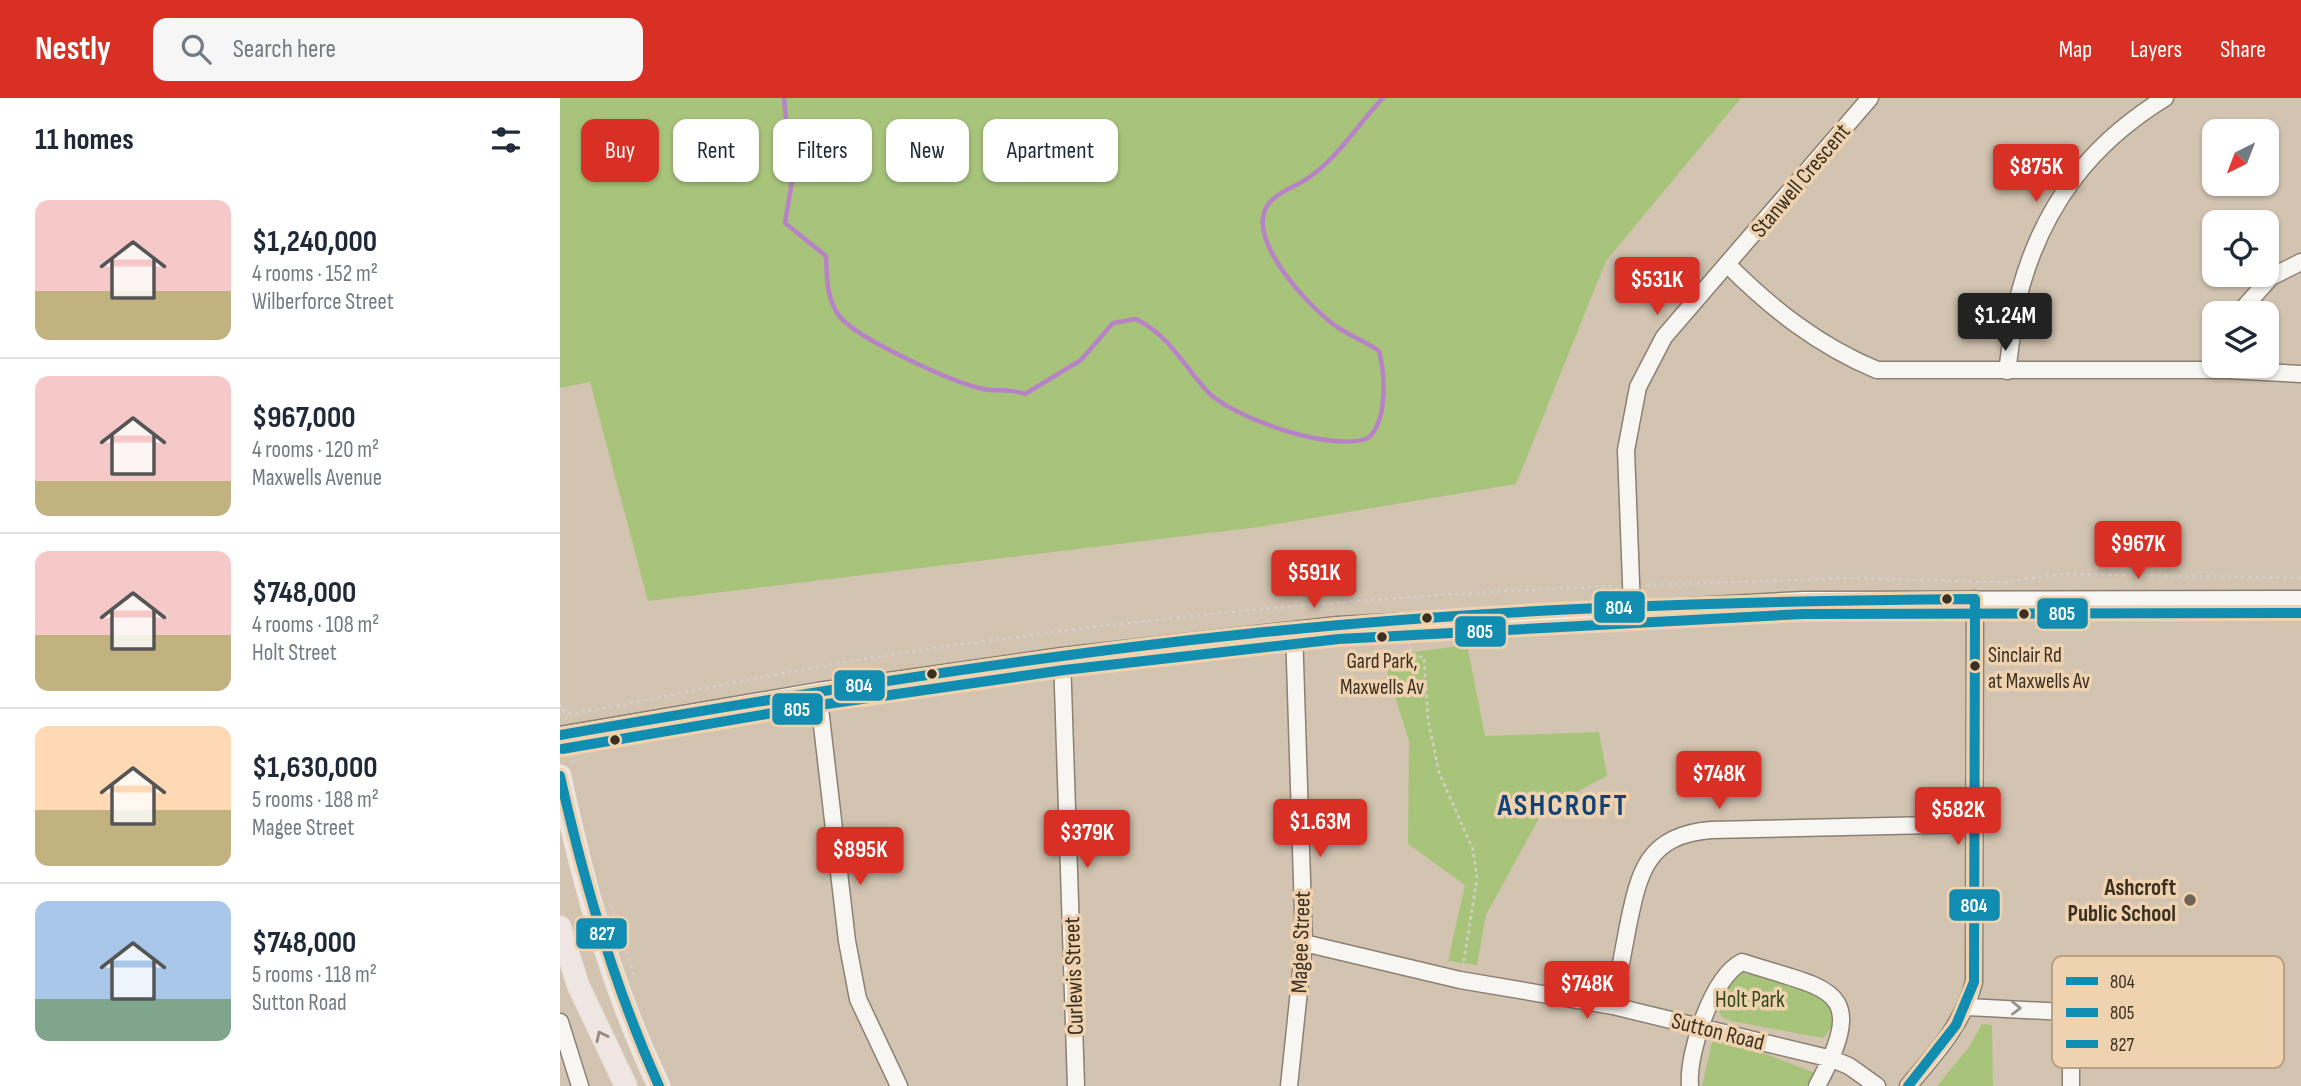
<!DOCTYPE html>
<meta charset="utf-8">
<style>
:root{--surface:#fff;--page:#f6f6f7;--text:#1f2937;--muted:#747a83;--line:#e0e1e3;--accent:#d93025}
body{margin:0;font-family:"Sofia Sans Condensed",sans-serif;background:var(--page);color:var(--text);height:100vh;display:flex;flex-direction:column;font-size:26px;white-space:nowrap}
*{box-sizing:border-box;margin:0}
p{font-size:23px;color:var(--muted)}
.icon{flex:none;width:38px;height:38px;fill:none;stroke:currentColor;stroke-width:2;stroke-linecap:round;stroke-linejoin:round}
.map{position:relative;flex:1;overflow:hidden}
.drawer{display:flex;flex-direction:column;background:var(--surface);width:560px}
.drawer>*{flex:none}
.guide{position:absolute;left:21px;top:21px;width:665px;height:63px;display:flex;gap:14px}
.needle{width:46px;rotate:222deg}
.fabs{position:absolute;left:1642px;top:21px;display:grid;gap:14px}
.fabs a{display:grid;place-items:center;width:77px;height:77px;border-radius:14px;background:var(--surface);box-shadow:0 2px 5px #0004;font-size:35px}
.price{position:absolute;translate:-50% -60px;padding:0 16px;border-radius:7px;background:var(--accent);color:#fff;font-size:23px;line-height:46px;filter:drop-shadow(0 2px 4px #0008)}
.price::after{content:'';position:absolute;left:50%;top:42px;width:21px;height:16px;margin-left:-10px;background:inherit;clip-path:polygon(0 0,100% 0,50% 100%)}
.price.on{background:#222;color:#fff}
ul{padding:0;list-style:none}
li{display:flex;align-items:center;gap:21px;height:175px;padding:0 35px}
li+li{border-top:2px solid var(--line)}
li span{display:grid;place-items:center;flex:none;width:196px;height:140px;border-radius:14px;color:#555}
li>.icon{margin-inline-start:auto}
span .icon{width:84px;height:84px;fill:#fffc;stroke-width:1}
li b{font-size:30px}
h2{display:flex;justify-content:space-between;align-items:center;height:84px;padding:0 35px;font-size:30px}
.tag{padding:0 24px;border-radius:14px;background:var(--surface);box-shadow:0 2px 5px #0004;font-size:24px;line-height:63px}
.tag.on{background:var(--accent);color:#fff}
header{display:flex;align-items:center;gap:42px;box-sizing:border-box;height:98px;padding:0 35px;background:var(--accent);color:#fff}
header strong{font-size:33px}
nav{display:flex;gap:38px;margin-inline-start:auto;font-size:24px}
.search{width:490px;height:63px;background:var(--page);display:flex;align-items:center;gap:18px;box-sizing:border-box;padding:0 24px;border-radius:14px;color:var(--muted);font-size:26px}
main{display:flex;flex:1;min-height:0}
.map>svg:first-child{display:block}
</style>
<header>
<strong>Nestly</strong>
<div class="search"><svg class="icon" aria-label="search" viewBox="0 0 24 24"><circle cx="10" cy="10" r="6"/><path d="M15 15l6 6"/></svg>Search here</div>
<nav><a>Map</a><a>Layers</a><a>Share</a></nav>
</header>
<main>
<section class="drawer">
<h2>11 homes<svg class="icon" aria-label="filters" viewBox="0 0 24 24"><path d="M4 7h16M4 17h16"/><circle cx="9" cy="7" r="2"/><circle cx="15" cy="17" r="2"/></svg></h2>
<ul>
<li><span style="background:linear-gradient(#f6c9c9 65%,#c2b280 0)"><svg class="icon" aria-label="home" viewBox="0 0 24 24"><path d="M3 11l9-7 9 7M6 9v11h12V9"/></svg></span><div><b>$1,240,000</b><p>4 rooms · 152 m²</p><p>Wilberforce Street</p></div></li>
<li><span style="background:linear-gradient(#f6c9c9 75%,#c2b280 0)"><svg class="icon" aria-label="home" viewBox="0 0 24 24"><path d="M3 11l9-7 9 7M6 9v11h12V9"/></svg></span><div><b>$967,000</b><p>4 rooms · 120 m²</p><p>Maxwells Avenue</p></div></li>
<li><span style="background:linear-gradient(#f6c9c9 60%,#c2b280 0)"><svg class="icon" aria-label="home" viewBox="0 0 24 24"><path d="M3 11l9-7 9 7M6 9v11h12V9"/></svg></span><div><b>$748,000</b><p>4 rooms · 108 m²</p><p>Holt Street</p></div></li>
<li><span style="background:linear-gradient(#ffd9b3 60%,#c2b280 0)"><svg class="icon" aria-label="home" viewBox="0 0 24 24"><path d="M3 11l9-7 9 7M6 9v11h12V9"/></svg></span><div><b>$1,630,000</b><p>5 rooms · 188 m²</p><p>Magee Street</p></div></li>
<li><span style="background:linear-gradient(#a9c7e8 70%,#7fa58c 0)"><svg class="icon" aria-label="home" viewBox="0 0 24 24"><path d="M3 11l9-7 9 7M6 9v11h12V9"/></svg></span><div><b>$748,000</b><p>5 rooms · 118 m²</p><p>Sutton Road</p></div></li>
</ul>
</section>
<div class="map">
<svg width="1741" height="988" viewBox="0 0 1741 988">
<rect width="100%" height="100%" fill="#d3c4b1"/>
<path fill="#a8c47b" d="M0,0h1181l-135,163 -90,223 -257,43 -611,74 -58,-219 -30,6z
M907,547l18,91 114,-4 8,44 -63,33 -58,106 -9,50 -29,-4 17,-76 -57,-41 1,-103 -27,-85z
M1178,874l61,14 30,15c6,15 5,26 -6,37l-92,-17 -10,-5 -4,-13 4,-12z
M1422,926l10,1 1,61h-56l32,-39z
M1154,936l101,39 -9,13h-104z"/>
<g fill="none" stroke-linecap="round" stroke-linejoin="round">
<path stroke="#b882c7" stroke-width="4.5" d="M224,0l4,43 8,16 -11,66 41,33c1,21 0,43 14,61 18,22 114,66 143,72 15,3 27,-1 42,5l56,-34 32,-37 23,-4c34,17 47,46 71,72 25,27 126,62 161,47 20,-17 17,-64 11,-87 -13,-9 -28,-15 -42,-24 -27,-19 -91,-86 -70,-121 10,-15 30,-19 44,-30 28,-20 48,-53 72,-78"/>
<defs>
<path id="minor" d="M1168,167c44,44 91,81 149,105h350l74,4
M1679,215l32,-36 30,-15
M1447,273c4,-26 6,-54 13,-80 23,-85 70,-147 145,-193
M1072,510l-6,-158 12,-63 26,-50 206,-239
M502,558l14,430
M258,593l29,250 11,58 41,87
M0,637l258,-44 244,-35 276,-31 465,-25 498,-1
M744,845l156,37 153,26 219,53 17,7 28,20
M1053,908c5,-26 10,-53 15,-80 11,-54 19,-91 83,-96l266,-6
M1407,909l98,5 6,9v65
M0,924l20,64
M729,988l15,-143 -10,-313
M1130,988c-3,-32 22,-109 52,-124 85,28 130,23 75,124
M1348,988c28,-33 55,-62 66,-104l1,-383"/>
<path id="major" d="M0,678c23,107 51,210 99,310
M0,829l18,58 48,101"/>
</defs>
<use href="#minor" stroke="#8b8071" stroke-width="19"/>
<use href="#major" stroke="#ebe4dc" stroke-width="23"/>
<path stroke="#d4cfca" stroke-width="2.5" stroke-dasharray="3.5 3.5" stroke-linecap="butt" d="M1087,487l204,-7 152,4 58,-8 240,4
M848,542l5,14 11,4 4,62 11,52 34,78 4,28 -14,88
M0,606l7,15
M2,611l10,5c94,-17 187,-38 281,-53 252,-41 508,-65 763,-75
M13,666l1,-14
M51,807l24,73"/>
<use href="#minor" stroke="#f8f6f3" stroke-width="16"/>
<use href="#major" stroke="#f0e6e4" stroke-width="19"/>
<defs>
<path id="bus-1" d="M0,637c228,-39 456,-77 686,-101 242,-26 486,-33 729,-35
M1348,988l48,-61 18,-43 1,-383"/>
<path id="bus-2" d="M2,651l258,-44 244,-35 275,-31 464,-25 498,-1"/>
<path id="bus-3" d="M0,678c24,107 54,210 99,310"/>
</defs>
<use href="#bus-1" stroke="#efd2af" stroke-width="16"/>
<use href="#bus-2" stroke="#efd2af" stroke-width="16"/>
<use href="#bus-3" stroke="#efd2af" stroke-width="16"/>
<use href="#bus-1" stroke="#118db1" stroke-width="10"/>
<use href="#bus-2" stroke="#118db1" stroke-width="10"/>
<use href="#bus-3" stroke="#118db1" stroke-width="10"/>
</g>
<defs><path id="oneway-chevron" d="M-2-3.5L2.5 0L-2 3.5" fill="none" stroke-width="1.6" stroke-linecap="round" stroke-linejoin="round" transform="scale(1.75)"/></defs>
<use stroke="#99928a" href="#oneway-chevron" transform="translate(1456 910) rotate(1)"/>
<use stroke="#958a82" href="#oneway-chevron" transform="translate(41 938) rotate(-116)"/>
<g fill="#3a2f21" stroke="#efd2af" stroke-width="2.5">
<circle cx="1387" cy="501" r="6"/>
<circle cx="1464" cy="516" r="6"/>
<circle cx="867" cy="520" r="6"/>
<circle cx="822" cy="539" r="6"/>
<circle cx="1415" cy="568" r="6"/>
<circle cx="372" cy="576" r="6"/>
<circle cx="55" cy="642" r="6"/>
</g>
<circle fill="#706353" stroke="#efd2af" stroke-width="2.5" cx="1630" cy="802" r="7"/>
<g text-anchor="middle" stroke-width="7" stroke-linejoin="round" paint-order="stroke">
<g font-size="21" fill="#3a2f21" stroke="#efd2af" text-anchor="start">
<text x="1428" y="564">Sinclair Rd<tspan x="1428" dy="26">at Maxwells Av</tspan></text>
<text x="822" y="570" text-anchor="middle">Gard Park,<tspan x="822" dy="26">Maxwells Av</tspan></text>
</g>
<g font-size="23" fill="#3a2f21" stroke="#efd2af">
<text transform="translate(1240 82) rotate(-50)" y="8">Stanwell Crescent</text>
<text transform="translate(740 844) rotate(-88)" y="8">Magee Street</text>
<text transform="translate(513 878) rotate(-92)" y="8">Curlewis Street</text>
<text transform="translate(1158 933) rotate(14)" y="8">Sutton Road</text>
</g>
<g font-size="23" font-weight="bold" fill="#3a2f21" stroke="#efd2af" text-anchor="end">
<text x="1616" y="797">Ashcroft<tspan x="1616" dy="26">Public School</tspan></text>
</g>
<g font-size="23" fill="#304a1a" stroke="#efd2af">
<text x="1190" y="909">Holt Park</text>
</g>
<g font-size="30" font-weight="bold" letter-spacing="2" fill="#134376" stroke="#efd2af">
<text x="1003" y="717">ASHCROFT</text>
</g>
</g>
<rect x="1492" y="858" width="232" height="112" rx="10" fill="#efd2af" stroke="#b9a184" stroke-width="2"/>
<rect x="1506" y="879" width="32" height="8" fill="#118db1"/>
<rect x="1506" y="910" width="32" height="9" fill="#118db1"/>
<rect x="1506" y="942" width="32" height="8" fill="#118db1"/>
<g font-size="19" fill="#3a2f21">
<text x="1550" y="890">804</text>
<text x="1550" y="921">805</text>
<text x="1550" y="953">827</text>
</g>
<g stroke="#efd2af" stroke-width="2.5">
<rect x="1033" y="492" width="53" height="34" rx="7" fill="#118db1"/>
<rect x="1476" y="499" width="53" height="33" rx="7" fill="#118db1"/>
<rect x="894" y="517" width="53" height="33" rx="7" fill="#118db1"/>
<rect x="273" y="571" width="53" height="33" rx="7" fill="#118db1"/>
<rect x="211" y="594" width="53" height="34" rx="7" fill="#118db1"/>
<rect x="1388" y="790" width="53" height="34" rx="7" fill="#118db1"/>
<rect x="15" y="819" width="53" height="33" rx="7" fill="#118db1"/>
</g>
<g font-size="19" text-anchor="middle" font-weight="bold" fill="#fff">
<text x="1059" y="516">804</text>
<text x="1502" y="522">805</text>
<text x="920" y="540">805</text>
<text x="299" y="594">804</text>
<text x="237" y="618">805</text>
<text x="1414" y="814">804</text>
<text x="42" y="842">827</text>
</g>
</svg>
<div class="fabs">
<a><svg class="needle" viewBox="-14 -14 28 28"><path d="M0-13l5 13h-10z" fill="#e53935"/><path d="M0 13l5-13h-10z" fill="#747a83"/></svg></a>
<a><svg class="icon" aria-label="locate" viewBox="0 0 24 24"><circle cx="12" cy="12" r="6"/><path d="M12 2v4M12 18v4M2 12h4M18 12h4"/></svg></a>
<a><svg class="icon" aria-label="layers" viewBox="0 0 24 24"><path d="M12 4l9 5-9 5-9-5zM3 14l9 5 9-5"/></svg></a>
</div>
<b class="price" style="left:1476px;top:106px">$875K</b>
<b class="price" style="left:1097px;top:219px">$531K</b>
<b class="price on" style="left:1445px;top:255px">$1.24M</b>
<b class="price" style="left:1578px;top:483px">$967K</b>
<b class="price" style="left:754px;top:512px">$591K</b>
<b class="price" style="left:1159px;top:713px">$748K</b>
<b class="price" style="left:1398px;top:749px">$582K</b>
<b class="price" style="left:760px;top:761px">$1.63M</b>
<b class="price" style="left:527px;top:772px">$379K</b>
<b class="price" style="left:300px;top:789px">$895K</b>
<b class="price" style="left:1027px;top:923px">$748K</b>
<div class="guide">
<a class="tag on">Buy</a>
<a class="tag">Rent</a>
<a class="tag">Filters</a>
<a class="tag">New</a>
<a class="tag">Apartment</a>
</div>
</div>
</main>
